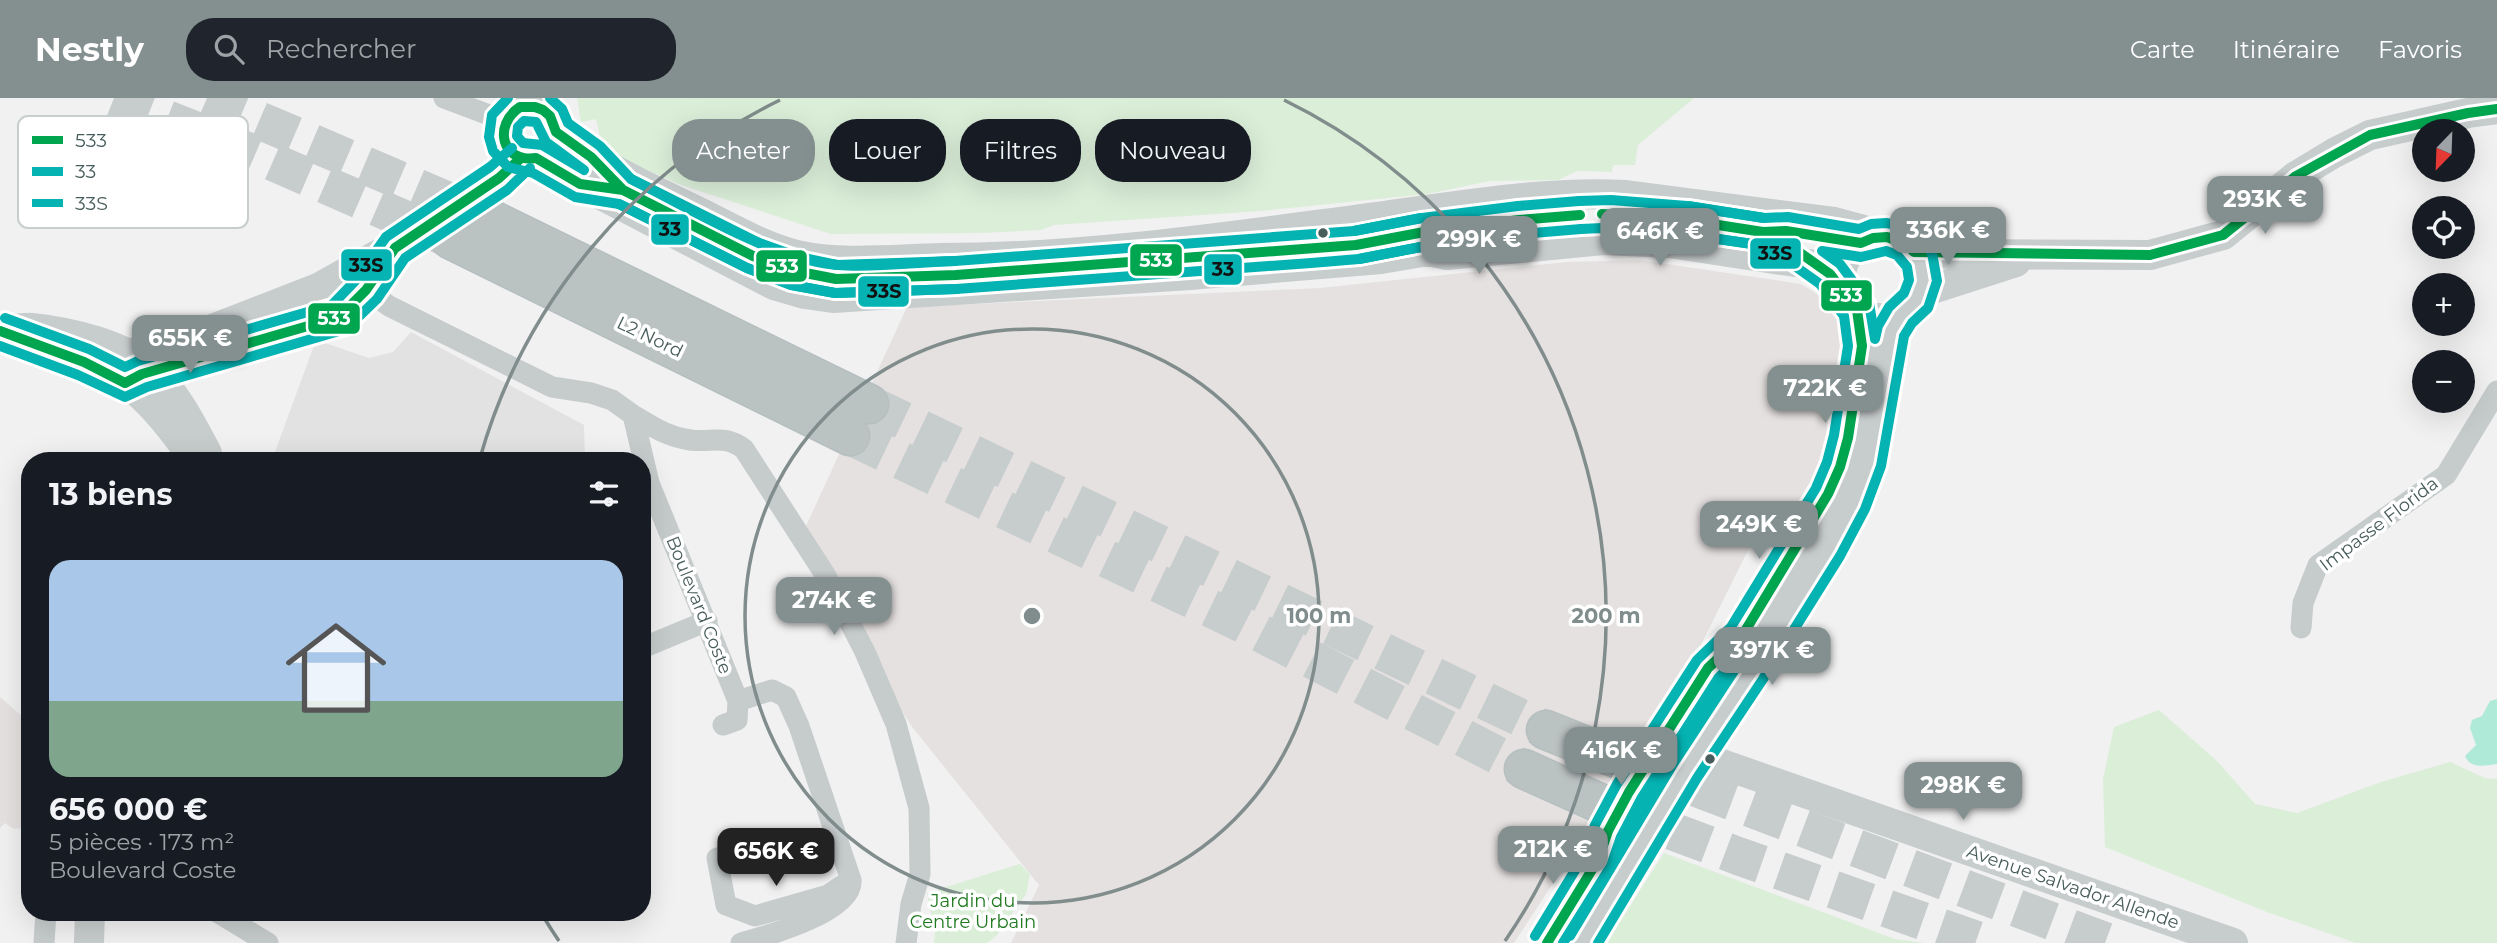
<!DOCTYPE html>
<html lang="fr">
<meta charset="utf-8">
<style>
:root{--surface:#171b24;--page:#20242c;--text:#f1f3f6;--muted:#9ea1a6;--accent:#849090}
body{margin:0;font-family:Montserrat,sans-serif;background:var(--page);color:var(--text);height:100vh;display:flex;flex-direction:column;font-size:26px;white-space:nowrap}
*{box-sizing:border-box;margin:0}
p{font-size:23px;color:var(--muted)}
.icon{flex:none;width:38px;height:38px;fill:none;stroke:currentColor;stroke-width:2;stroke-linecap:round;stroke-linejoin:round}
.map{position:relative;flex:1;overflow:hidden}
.drawer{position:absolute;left:21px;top:354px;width:630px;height:469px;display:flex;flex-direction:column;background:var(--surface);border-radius:28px;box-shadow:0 7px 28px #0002}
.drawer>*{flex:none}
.banner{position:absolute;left:672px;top:21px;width:665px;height:63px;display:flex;gap:14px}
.needle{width:46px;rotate:203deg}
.controls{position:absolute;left:2412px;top:21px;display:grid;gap:14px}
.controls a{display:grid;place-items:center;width:63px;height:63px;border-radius:50%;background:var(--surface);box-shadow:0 7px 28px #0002;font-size:35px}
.price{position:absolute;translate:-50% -60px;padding:0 16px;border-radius:14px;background:var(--accent);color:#fff;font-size:23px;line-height:46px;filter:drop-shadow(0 2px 4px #0008)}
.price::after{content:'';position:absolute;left:50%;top:42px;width:21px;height:16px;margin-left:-10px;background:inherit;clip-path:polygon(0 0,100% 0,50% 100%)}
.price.selected{background:#222;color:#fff}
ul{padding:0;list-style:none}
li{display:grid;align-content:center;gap:14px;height:371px;padding:0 28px}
li span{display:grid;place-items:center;height:217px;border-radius:21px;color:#555}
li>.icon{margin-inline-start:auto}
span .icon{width:126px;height:126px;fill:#fffc;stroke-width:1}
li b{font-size:30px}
h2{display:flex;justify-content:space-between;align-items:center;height:84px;padding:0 28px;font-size:30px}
.tag{padding:0 24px;border-radius:28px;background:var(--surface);box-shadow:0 7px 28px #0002;font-size:24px;line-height:63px}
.tag.selected{background:var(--accent);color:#fff}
header{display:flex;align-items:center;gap:42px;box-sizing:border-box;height:98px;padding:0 35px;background:var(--accent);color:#fff}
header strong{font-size:33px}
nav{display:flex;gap:38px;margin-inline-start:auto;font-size:24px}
.search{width:490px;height:63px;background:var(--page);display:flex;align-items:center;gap:18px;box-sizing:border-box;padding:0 24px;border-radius:28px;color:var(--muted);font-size:26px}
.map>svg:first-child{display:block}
</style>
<header>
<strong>Nestly</strong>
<div class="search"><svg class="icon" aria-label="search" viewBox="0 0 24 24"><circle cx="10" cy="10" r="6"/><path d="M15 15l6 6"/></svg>Rechercher</div>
<nav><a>Carte</a><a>Itinéraire</a><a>Favoris</a></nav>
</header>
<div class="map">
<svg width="2497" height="845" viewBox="0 0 2497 845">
<rect width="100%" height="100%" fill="#f1f1f1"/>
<path fill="#e5e1e0" d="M1640,162l161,24 29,18 11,21 2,21 -10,82 -14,46 -16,32 -40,16 -75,151 -84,134 -90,138h-503l28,-58 -126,-157 -20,-30 -21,-55 -25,-49 -41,-68 101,-219 413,-19 247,-26z
M0,599l30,26v104l-16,2 -9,-6 -5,5z"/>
<path fill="#e3e2e3" d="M411,234l173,93 1,35h-313l44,-120 53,18 24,-6z"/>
<path fill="#daeed8" d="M577,0h1117l-56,47 -3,20h-22l-1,7 -35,-1 -19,9 -68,1 -63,13 -166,17 -207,14 -13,5 -60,3 -150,1 -153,-50 -75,-34 -7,-31 -15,3z
M2159,612l58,51 38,43 42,9 84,-31 69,-20 35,16 12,1v164h-141l-89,-31 -162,-65 -2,-68 11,-52z
M1664,755l231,86 30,4h-319z
M1020,766l10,10 -4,20 -29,41 -10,8h-53l1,-9 -8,-41z"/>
<path fill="#afe9d8" d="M2497,601v65c-12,2 -27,5 -32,-8l11,-11 -6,-17 2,-8 10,-4 8,-15z"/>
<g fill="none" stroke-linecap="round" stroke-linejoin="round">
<path stroke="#c7cccc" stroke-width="21" stroke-dasharray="21 10" stroke-linecap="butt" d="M392,816l2,-2"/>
<path stroke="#c7cccc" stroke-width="38" stroke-dasharray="38 19" stroke-linecap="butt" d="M114,0l136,54 200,87
M207,0l279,119
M869,306l677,326
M850,338l389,186 285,147
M1643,670l467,175
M1619,713l119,45 247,87"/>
<defs>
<path id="highway" d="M486,119l383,187
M450,141l400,197
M1546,632l85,34
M1524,671l80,36"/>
</defs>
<use href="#highway" stroke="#b6bfc0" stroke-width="41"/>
<path stroke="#c6cbcb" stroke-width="21" d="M444,0l61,23
M526,0l1,8
M355,183l34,25 163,81 39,6 21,7 21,15 16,68 89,218 34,-11 14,7 13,29 52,154c3,32 -85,56 -110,63
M633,317c19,11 34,22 57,25 22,3 34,-6 54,9l82,127 39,76 31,72 23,84 1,66 -9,30 -5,39
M2301,530l2,-25 15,-38 128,-90 51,-84
M642,550l65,-27
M723,627l14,-5 1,-19
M717,760l9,47 29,11 73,-21 15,-10
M217,814l51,31
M44,845l2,-31"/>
<path stroke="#c7cccc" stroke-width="30" d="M503 34a26 26 0 1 1 52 0a26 26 0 1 1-52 0Z
M556,34c45,35 98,58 149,83 30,15 60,32 92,40 44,10 98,4 144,3 146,0 290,-22 435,-41 82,-11 166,-26 248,-22l210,27 63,17c51,28 17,98 -32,75 -12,-6 -20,-15 -23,-29 -6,-29 18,-46 45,-48
M536,60l44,26 194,101 31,9 28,4 357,-23 191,-16 47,-8 19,4 156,-15 66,3 146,22 15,9 13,15
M1914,154l42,2 194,1 73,-20 73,-59 38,-23 36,-18 98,-22 29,-4
M1920,195l96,-31
M0,233c11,-1 22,-4 32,-3 38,4 95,17 122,44 23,23 38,53 53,81l-1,7
M25,243c33,14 71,21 101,42 25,18 45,44 62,68
M125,285l9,-27 7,-7 61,-16 116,-45 90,-50
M125,285l17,-9 197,-57 27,-27 29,-42
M1694,622l29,-43 19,-41 76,-122 22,-47 8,-29 14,-92 -5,-36
M1676,650l557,195
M1686,671l65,-97 77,-123 25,-47 14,-40 24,-131 10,-17
M89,845l1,-31
M1547,845l53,-88 21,-19
M1582,845l59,-96"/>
<use href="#highway" stroke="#bbc2c2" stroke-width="38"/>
<path stroke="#c7cccc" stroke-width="30" d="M408,140l91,-60
M1621,738l45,-72
M1641,749l44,-76"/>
<defs>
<path id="bus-1" d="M520,9h15l8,3 7,6 6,16 35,25 32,33 -43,-6 -44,-26c-35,5 -43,-33 -16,-51z
M623,92l130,66 42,15 41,8 120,-4
M1602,116l84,6
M1602,116l84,6
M1519,122l61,-5
M1519,122l61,-5
M1686,122l77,12
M1424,134l95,-12
M1424,134l95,-12
M1763,134l23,-1 75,12 12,-5 14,-1 19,7 8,8 236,3 73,-20 73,-59 74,-41 98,-22 29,-4
M1356,147l68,-13
M956,177l400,-30
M956,177l400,-30
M0,233l84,31 41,21 17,-9 197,-57 27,-27 29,-42 104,-70 22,-20
M1547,845l51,-83 10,-29 21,-39 79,-124 34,-32 86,-142 12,-27 8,-29 14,-92 -5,-36 -27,-36 -41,-29 -26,-13"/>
<path id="bus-2" d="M508,0l-16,17 -3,22 4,14 15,16 25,6 42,24 44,7 128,64 45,17 43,8 121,-4 355,-26 48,-4 67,-13
M550,0l12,11 6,14 32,23 31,33 128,64 40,14 38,8 118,-4 399,-30 67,-13
M1518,108l61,-5
M1688,108l76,12
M1520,136l61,-5
M1684,136l75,11
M1822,153l39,6 25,-6 11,4 10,12 2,13 -5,13 -15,14 -11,19 -3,13 -6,-36 -29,-39z
M0,248l78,29 47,22 22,-10 199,-58 31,-30 28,-41 102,-68 23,-22
M1563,845l48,-77 10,-29 20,-38 78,-122 30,-29 -76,116 -103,172"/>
<path id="bus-3" d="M524,23l12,1 10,20 38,28 -42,-25 -19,-2 -6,-7 1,-9z
M631,81c59,29 142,81 207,86 37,3 79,-3 117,-4
M1579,103l32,-1 76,6 77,12 24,-1 71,12 12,-5 15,-1 17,3 13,8 16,19 5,28 -9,27 -16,15 -8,13 -23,130 -16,43 -25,47 -77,123 -66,99 -99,165
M619,106l128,64 44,17 44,8 122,-4
M1354,133l68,-13 96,-12
M1359,161l67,-13 94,-12
M5,220l84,31 36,18 13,-6 194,-56 23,-24 31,-44 104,-70 22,-19
M1535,838l50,-82 10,-29 22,-41 80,-124 34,-33 85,-139 11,-26 7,-27 14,-89 -4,-30 -24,-32 -38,-27 -23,-12 -75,-11 -82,-6 -21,1"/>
</defs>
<use href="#bus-1" stroke="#fff" stroke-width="16"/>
<use href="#bus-2" stroke="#fff" stroke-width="16"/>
<use href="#bus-3" stroke="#fff" stroke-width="16"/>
<use href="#bus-1" stroke="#00a550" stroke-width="10"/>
<use href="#bus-2" stroke="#04b3b2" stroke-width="10"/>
<use href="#bus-3" stroke="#04b3b2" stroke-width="10"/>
</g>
<g fill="none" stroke="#818d8d" stroke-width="3.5">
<circle cx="1032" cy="518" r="287"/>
<path d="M559 843A574 574 0 0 1 543 818M480 360A574 574 0 0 1 780 2M1284 2A574 574 0 0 1 1505 843"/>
</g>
<g fill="#495c5c" stroke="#fff" stroke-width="2.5">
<circle cx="1323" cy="135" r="6"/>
<circle cx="1710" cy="661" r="6"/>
</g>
<g text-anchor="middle" stroke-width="7" stroke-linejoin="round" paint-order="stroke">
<g font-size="18" fill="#495c5c" stroke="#fff">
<text transform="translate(650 239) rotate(26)" y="6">L2 Nord</text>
<text transform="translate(2379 426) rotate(-37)" y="6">Impasse Florida</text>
<text transform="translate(699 507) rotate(68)" y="6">Boulevard Coste</text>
<text transform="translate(2073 789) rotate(19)" y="6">Avenue Salvador Allende</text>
</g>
<g font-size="18" fill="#1f791f" stroke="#fff">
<text x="973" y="809">Jardin du<tspan x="973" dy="21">Centre Urbain</tspan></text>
</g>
</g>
<rect x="18" y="18" width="230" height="112" rx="10" fill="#fff" stroke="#c8cece" stroke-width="2"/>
<rect x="32" y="38" width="31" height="8" fill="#00a550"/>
<rect x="32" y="69" width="31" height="9" fill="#04b3b2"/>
<rect x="32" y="101" width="31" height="8" fill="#04b3b2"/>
<g font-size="19" fill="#495c5c">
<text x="75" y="49">533</text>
<text x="75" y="80">33</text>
<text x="75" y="112">33S</text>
</g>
<circle cx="1032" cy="518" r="10" fill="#818d8d" stroke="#fff" stroke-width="3.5"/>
<g font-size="21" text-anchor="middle" font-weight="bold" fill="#818d8d" stroke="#fff" stroke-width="7" stroke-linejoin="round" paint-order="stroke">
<text x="1319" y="525">100 m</text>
<text x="1606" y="525">200 m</text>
</g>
<g stroke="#fff" stroke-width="2.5">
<rect x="650" y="115" width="40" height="33" rx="7" fill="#04b3b2"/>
<rect x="1749" y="139" width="53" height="33" rx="7" fill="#04b3b2"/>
<rect x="1129" y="145" width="54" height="34" rx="7" fill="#00a550"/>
<rect x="340" y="150" width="53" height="34" rx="7" fill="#04b3b2"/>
<rect x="755" y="151" width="53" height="34" rx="7" fill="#00a550"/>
<rect x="1203" y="155" width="40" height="33" rx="7" fill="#04b3b2"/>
<rect x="857" y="177" width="53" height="33" rx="7" fill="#04b3b2"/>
<rect x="1820" y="181" width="53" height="33" rx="7" fill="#00a550"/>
<rect x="307" y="204" width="54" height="33" rx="7" fill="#00a550"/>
</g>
<g font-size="19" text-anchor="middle" font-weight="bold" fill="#fff">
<text x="1156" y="169">533</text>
<text x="782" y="175">533</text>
<text x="1846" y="204">533</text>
<text x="334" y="227">533</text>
</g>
<g font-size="19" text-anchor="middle" font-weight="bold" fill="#111">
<text x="670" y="138">33</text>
<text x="1775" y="162">33S</text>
<text x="366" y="174">33S</text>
<text x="1223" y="178">33</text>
<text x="884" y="200">33S</text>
</g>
</svg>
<div class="controls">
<a><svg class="needle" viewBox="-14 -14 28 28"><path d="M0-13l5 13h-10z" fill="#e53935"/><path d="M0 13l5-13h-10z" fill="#9ea1a6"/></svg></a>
<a><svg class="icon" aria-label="locate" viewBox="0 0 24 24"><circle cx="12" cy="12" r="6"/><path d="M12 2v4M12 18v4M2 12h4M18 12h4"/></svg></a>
<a>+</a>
<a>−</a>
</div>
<b class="price" style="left:2265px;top:138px">293K €</b>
<b class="price" style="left:1948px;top:169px">336K €</b>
<b class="price" style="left:1660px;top:170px">646K €</b>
<b class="price" style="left:1479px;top:178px">299K €</b>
<b class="price" style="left:190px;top:277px">655K €</b>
<b class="price" style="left:1825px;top:327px">722K €</b>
<b class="price" style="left:1759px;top:463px">249K €</b>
<b class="price" style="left:834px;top:539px">274K €</b>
<b class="price" style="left:1772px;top:589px">397K €</b>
<b class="price" style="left:1621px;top:689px">416K €</b>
<b class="price" style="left:1963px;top:724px">298K €</b>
<b class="price" style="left:1553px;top:788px">212K €</b>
<b class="price selected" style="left:776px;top:790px">656K €</b>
<div class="banner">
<a class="tag selected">Acheter</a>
<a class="tag">Louer</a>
<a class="tag">Filtres</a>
<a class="tag">Nouveau</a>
</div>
<section class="drawer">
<h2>13 biens<svg class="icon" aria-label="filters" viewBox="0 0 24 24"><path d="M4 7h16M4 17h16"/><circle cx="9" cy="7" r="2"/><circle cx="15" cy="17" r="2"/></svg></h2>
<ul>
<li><span style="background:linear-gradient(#a9c7e8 65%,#7fa58c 0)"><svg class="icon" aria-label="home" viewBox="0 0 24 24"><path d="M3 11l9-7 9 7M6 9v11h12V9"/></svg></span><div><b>656 000 €</b><p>5 pièces · 173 m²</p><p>Boulevard Coste</p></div></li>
</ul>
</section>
</div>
